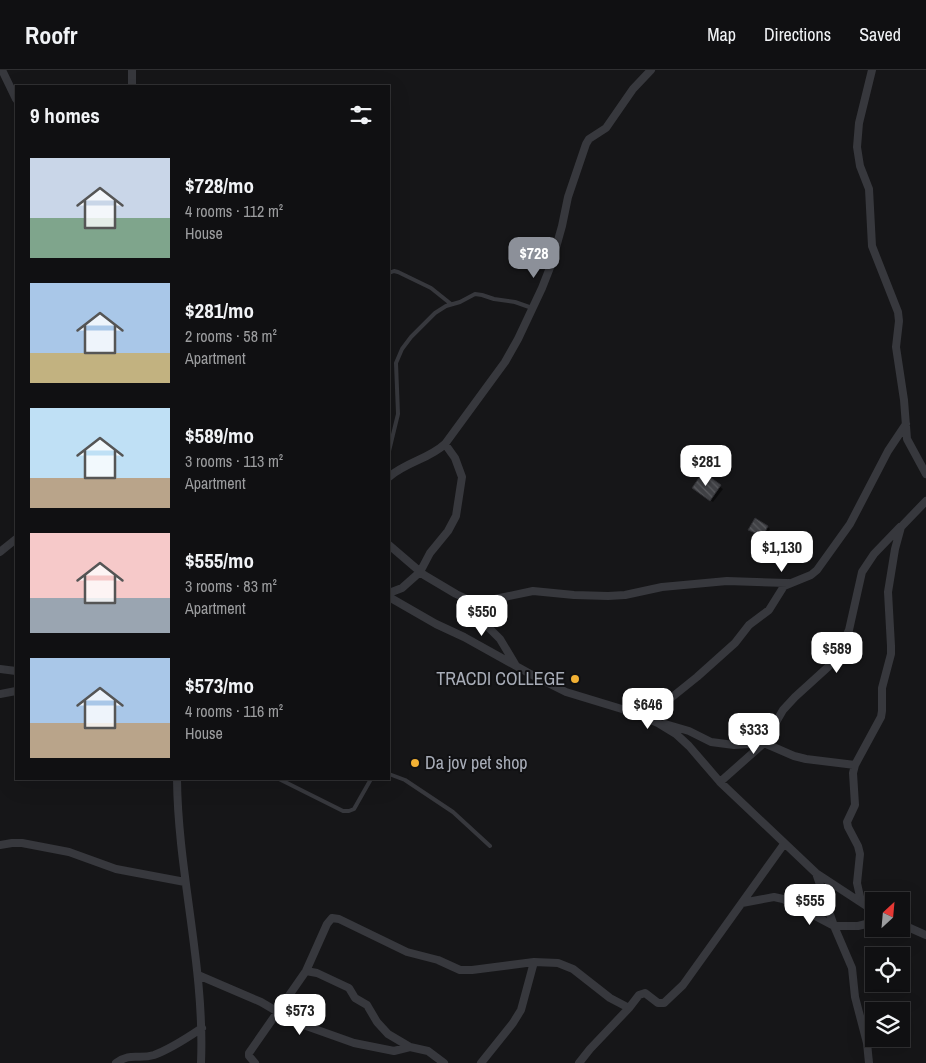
<!DOCTYPE html>
<meta charset="utf-8">
<style>
:root{--surface:#101012;--page:#1e1e20;--text:#f1f3f6;--muted:#9c9d9f;--line:#303032;--accent:#8c9099}
body{margin:0;font-family:"Archivo Narrow",sans-serif;background:var(--page);color:var(--text);height:100vh;display:flex;flex-direction:column;font-size:19px;white-space:nowrap}
*{box-sizing:border-box;margin:0}
p{font-size:16px;color:var(--muted)}
.icon{flex:none;width:28px;height:28px;fill:none;stroke:currentColor;stroke-width:2;stroke-linecap:round;stroke-linejoin:round}
.map{position:relative;flex:1;overflow:hidden}
.sheet{position:absolute;left:15px;top:15px;width:375px;height:695px;display:flex;flex-direction:column;background:var(--surface);border-radius:0px;box-shadow:0 5px 20px #0002,0 0 0 1px var(--line)}
.sheet>*{flex:none}
.needle{width:32px;rotate:26deg}
.buttons{position:absolute;left:865px;top:822px;display:grid;gap:10px}
.buttons a{display:grid;place-items:center;width:45px;height:45px;border-radius:0px;background:var(--surface);box-shadow:0 5px 20px #0002,0 0 0 1px var(--line);font-size:25px}
.price{position:absolute;translate:-50% -42px;padding:0 11px;border-radius:10px;background:#fff;color:#222;font-size:16px;line-height:32px;filter:drop-shadow(0 1px 2px #0008)}
.price::after{content:'';position:absolute;left:50%;top:30px;width:15px;height:11px;margin-left:-8px;background:inherit;clip-path:polygon(0 0,100% 0,50% 100%)}
.price.active{background:var(--accent);color:#fff}
ul{padding:0;list-style:none}
li{display:flex;align-items:center;gap:15px;height:125px;padding:0 15px}
li span{display:grid;place-items:center;flex:none;width:140px;height:100px;border-radius:0px;color:#555}
li>.icon{margin-inline-start:auto}
span .icon{width:60px;height:60px;fill:#fffc;stroke-width:1}
li b{font-size:21px}
h2{display:flex;justify-content:space-between;align-items:center;height:60px;padding:0 15px;font-size:21px}
header{display:flex;align-items:center;gap:30px;box-sizing:border-box;height:70px;padding:0 25px;background:var(--surface);border-bottom:1px solid var(--line)}
header strong{font-size:24px}
nav{display:flex;gap:28px;margin-inline-start:auto;font-size:18px}
.map>svg:first-child{display:block}
</style>
<header>
<strong>Roofr</strong>
<nav><a>Map</a><a>Directions</a><a>Saved</a></nav>
</header>
<div class="map">
<svg width="926" height="993" viewBox="0 0 926 993">
<defs>
<pattern id="building-back-hatch" width="6" height="6" patternUnits="userSpaceOnUse" patternTransform="scale(1.25)"><rect width="6" height="6" fill="#404145"/><path d="M-1 5l2 2M0 0l6 6M5-1l2 2" fill="none" stroke="#595a5e"/></pattern>
</defs>
<rect width="100%" height="100%" fill="#161618"/>
<path fill="#0007" d="M703,404l20,15 -10,13 -17,-12z
M767,457l3,2 -5,9 -15,-9z"/>
<path fill="url(#building-back-hatch)" stroke="#303034" d="M703,402l18,13 -11,16 -18,-13z
M755,448l13,8 -5,10 -15,-6z"/>
<g fill="none" stroke-linecap="round" stroke-linejoin="round">
<path stroke="#37383d" stroke-width="4" d="M389,203l5,-2 4,1 33,16 20,16
M389,381l9,-37 -2,-51 6,-14 9,-12 24,-24 11,-7 14,-4 15,-8 7,1 12,4 21,3 17,6
M389,704l16,6 48,32 37,34
M279,709l64,32h6l5,-2 17,-30"/>
<path stroke="#37383d" stroke-width="8" d="M2,0l14,29
M872,0l-13,53 -2,24 3,19 9,23 3,57 26,66 1,9 -3,26 8,53 3,39 19,35
M132,16v-16
M389,407c17,-15 40,-18 56,-33l60,-82 13,-23 24,-51 9,-23 11,-39 6,-29 18,-53 3,-5 17,-11 27,-39 18,-19
M389,475l35,30 32,19 15,7 19,-1 43,-9 41,4 34,1 17,-1 37,-8 65,-6 60,2
M0,482l16,-13
M389,523l13,-5 18,-16 10,-19 18,-22 8,-15 6,-39 -7,-19 -10,-14
M389,527l47,27 28,13 70,39 32,16 69,21 23,10 18,11 13,12 31,36 96,91 58,38
M465,529l21,26 14,14 15,25
M0,599l16,2
M0,624l16,-3
M646,648l51,-41 38,-34 14,-18 20,-15 15,-24 27,-11 6,-5 33,-46 38,-73 18,-27
M665,654l24,7 22,11 23,3 30,-2 30,13 12,3 49,6
M177,709c1,95 28,188 24,284
M720,712l44,-39 19,-33 12,-13 33,-30 10,-13 11,-24 13,-58 12,-18 26,-27
M0,775l12,-2h10l47,9 47,17 69,13
M816,803l18,53 18,42 3,29 12,46 2,20
M861,831l-4,-18 3,-29 -2,-8 -10,-19 -1,-5 8,-17 -2,-32 2,-8 26,-48 1,-6v-23l9,-34v-8l-3,-54 7,-43 6,-22 25,-26
M742,833l32,-6 9,2 51,27h24l16,-4
M901,854l25,11
M306,901l11,2 32,15 6,10 12,7 10,17 11,12 22,13 18,4 16,12
M198,905l63,27 34,20 59,21 40,8 16,-4
M116,993c15,-11 22,-3 38,-8 17,-6 33,-17 48,-27
M255,993l-6,-7v-3l57,-82 21,-47 5,-6 7,1 68,33 31,8 22,10h12l62,-8 24,1 15,6 37,29 19,10
M481,993l32,-40 8,-13 13,-48
M579,993l11,-14 39,-41 10,-13 6,-2 13,10h6l19,-18 101,-141"/>
</g>
<g fill="#f2b134" stroke="#111113" stroke-width="2">
<circle cx="575" cy="609" r="5"/>
<circle cx="415" cy="693" r="5"/>
</g>
<g text-anchor="middle" stroke-width="4" stroke-linejoin="round" paint-order="stroke">
<g font-size="18" fill="#a8adb8" stroke="#111113" text-anchor="end">
<text x="565" y="615">TRACDI COLLEGE</text>
<text x="425" y="699" text-anchor="start">Da jov pet shop</text>
</g>
</g>
</svg>
<div class="buttons">
<a><svg class="needle" viewBox="-14 -14 28 28"><path d="M0-13l5 13h-10z" fill="#e53935"/><path d="M0 13l5-13h-10z" fill="#9c9d9f"/></svg></a>
<a><svg class="icon" aria-label="locate" viewBox="0 0 24 24"><circle cx="12" cy="12" r="6"/><path d="M12 2v4M12 18v4M2 12h4M18 12h4"/></svg></a>
<a><svg class="icon" aria-label="layers" viewBox="0 0 24 24"><path d="M12 4l9 5-9 5-9-5zM3 14l9 5 9-5"/></svg></a>
</div>
<b class="price active" style="left:534px;top:209px">$728</b>
<b class="price" style="left:706px;top:417px">$281</b>
<b class="price" style="left:782px;top:503px">$1,130</b>
<b class="price" style="left:482px;top:567px">$550</b>
<b class="price" style="left:837px;top:604px">$589</b>
<b class="price" style="left:648px;top:660px">$646</b>
<b class="price" style="left:754px;top:685px">$333</b>
<b class="price" style="left:810px;top:856px">$555</b>
<b class="price" style="left:300px;top:966px">$573</b>
<section class="sheet">
<h2>9 homes<svg class="icon" aria-label="filters" viewBox="0 0 24 24"><path d="M4 7h16M4 17h16"/><circle cx="9" cy="7" r="2"/><circle cx="15" cy="17" r="2"/></svg></h2>
<ul>
<li><span style="background:linear-gradient(#c9d6e8 60%,#7fa58c 0)"><svg class="icon" aria-label="home" viewBox="0 0 24 24"><path d="M3 11l9-7 9 7M6 9v11h12V9"/></svg></span><div><b>$728/mo</b><p>4 rooms · 112 m²</p><p>House</p></div></li>
<li><span style="background:linear-gradient(#a9c7e8 70%,#c2b280 0)"><svg class="icon" aria-label="home" viewBox="0 0 24 24"><path d="M3 11l9-7 9 7M6 9v11h12V9"/></svg></span><div><b>$281/mo</b><p>2 rooms · 58 m²</p><p>Apartment</p></div></li>
<li><span style="background:linear-gradient(#bfe0f5 70%,#b9a48a 0)"><svg class="icon" aria-label="home" viewBox="0 0 24 24"><path d="M3 11l9-7 9 7M6 9v11h12V9"/></svg></span><div><b>$589/mo</b><p>3 rooms · 113 m²</p><p>Apartment</p></div></li>
<li><span style="background:linear-gradient(#f6c9c9 65%,#9aa5b1 0)"><svg class="icon" aria-label="home" viewBox="0 0 24 24"><path d="M3 11l9-7 9 7M6 9v11h12V9"/></svg></span><div><b>$555/mo</b><p>3 rooms · 83 m²</p><p>Apartment</p></div></li>
<li><span style="background:linear-gradient(#a9c7e8 65%,#b9a48a 0)"><svg class="icon" aria-label="home" viewBox="0 0 24 24"><path d="M3 11l9-7 9 7M6 9v11h12V9"/></svg></span><div><b>$573/mo</b><p>4 rooms · 116 m²</p><p>House</p></div></li>
</ul>
</section>
</div>
